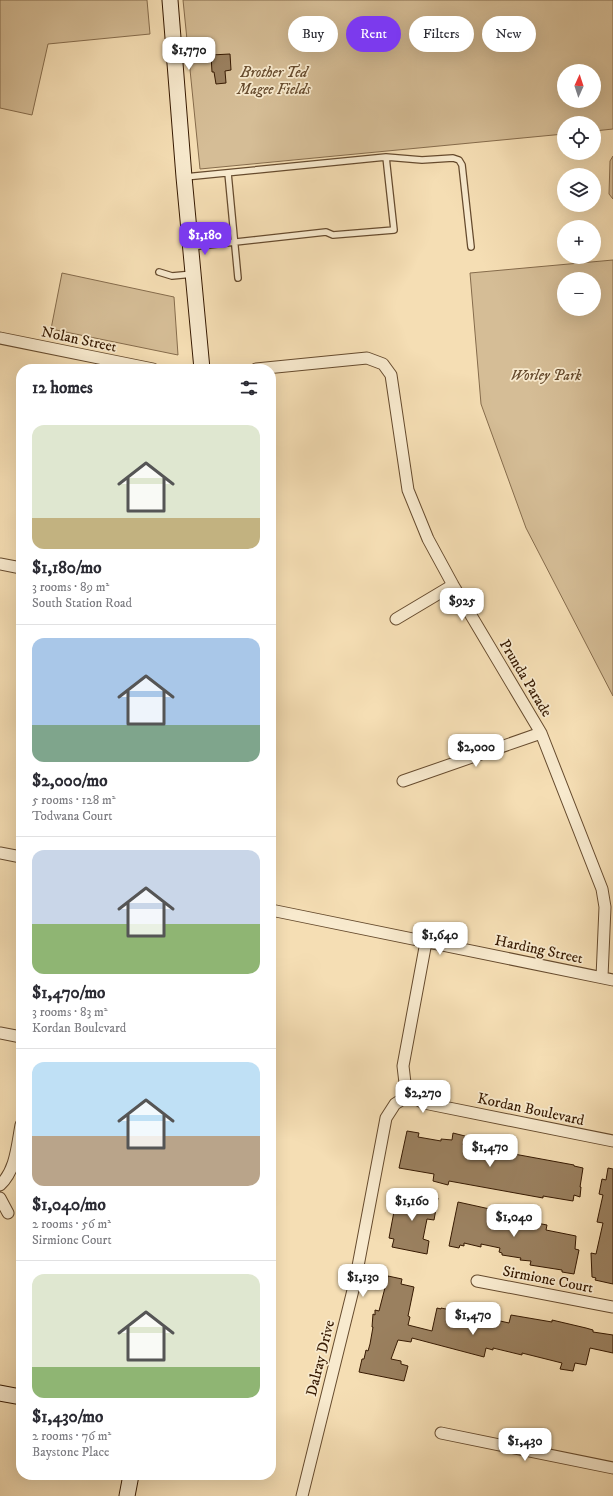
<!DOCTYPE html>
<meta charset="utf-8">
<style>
:root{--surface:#fff;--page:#f2f2f3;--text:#2b2b33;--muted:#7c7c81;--line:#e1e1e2;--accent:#7c3aed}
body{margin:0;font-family:"IM FELL DW Pica",serif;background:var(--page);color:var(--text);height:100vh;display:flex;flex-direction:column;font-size:15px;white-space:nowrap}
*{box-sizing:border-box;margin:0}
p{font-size:13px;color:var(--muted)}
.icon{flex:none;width:22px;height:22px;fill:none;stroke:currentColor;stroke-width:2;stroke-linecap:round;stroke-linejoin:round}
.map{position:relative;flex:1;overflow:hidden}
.details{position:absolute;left:16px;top:364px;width:260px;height:1116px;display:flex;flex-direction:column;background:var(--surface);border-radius:16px;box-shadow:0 4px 16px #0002}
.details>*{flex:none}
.guide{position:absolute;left:288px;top:16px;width:265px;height:36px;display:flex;gap:8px}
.needle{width:26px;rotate:3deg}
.tools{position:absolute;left:557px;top:64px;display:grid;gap:8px}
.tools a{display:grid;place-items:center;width:44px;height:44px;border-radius:50%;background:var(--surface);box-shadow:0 4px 16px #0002;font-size:20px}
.price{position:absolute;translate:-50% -34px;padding:0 9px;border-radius:8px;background:#fff;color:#222;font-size:13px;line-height:26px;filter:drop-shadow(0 1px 2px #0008)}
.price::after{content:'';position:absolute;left:50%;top:24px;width:12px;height:9px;margin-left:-6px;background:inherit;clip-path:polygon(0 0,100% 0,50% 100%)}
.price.selected{background:var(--accent);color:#fff}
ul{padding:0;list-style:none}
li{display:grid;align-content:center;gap:8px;height:212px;padding:0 16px}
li+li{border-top:1px solid var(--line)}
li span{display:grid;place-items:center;height:124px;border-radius:12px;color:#555}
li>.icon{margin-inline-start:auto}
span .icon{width:72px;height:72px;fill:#fffc;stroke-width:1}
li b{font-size:17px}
h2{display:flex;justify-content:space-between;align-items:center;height:48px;padding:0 16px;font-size:17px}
.chip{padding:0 14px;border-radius:18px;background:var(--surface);box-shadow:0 4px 16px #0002;font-size:14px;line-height:36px}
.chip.selected{background:var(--accent);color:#fff}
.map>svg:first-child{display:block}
</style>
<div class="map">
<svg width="613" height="1496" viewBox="0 0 613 1496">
<rect width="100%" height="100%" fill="#f5deb4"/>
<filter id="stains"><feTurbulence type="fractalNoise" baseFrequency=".005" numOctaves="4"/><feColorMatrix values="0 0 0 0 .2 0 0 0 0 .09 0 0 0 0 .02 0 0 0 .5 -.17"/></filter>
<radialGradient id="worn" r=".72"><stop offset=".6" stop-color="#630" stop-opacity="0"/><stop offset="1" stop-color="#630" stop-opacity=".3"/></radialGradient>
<path fill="#d5bd96" stroke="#866c4c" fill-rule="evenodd" d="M0,0h147l3,34 -102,10 -16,71 -32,-7z
M183,0h430v129l-19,2v-8h-30v11l-364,35zM564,71h30v30h-30z
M613,156v43l-4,-5 1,-33z
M613,260v436l-87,-168 -45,-124 -11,-131zM564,279h30v30h-30z
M62,273l112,24 4,58 -127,-26z"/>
<path fill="#9a805f" stroke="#371a02" d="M230,54l1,16 -6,1 1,12 -10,1 -2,-12h-2l-1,-17z
M407,1131l12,2 -1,4 23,4v-2l11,1 1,-7 12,3 -2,9 19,4 1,-1 12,2v3l18,3 1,-2 60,11v1l9,2 -3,19h1l-1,10 -6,-2 -1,6 -30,-5v2l-94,-17 -1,4 -15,-4 1,-7 -35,-6z
M608,1168l5,1v115l-18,-4 1,-2 -4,-1 -1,-24 5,1 7,-31 -6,-1 6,-27 -4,-1 3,-15 4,1z
M401,1192l37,6 -4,22 -7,-1 -4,20 6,2 -2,13 -35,-7 2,-8 -5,-1 7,-37h2z
M458,1202l59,13 -1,4 31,6 -1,5 30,6 -1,13 4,1 -5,24 -12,-2v-2l-32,-5 1,-4 -11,-1 1,-2 -19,-3v-2l-3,-1 1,-4 -19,-4v3l-17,-4v3l-4,-1 -1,3 -10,-2z
M388,1276l14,3 -1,5 13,3 -6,29 2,1 -2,8 24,6 5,-23 4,1v-1l14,3 -1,1 21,7 1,-3 11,3v-1l22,5 2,-8 41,7v-2l34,8 7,2v2l20,3v18l-23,-5 -4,17 -11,-2 -2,8 -13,-2 2,-6 -40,-10v2l-29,-7v2l-7,-2 -2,9 -72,-19 -1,4 -13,-2 -7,19 10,2v3l7,2 -4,15 -45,-9 3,-13h2l2,-9 2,1 2,-7 3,-17h-1l1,-13 2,1v-5l4,1z"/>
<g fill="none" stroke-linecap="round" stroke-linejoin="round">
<defs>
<path id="service" d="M386,157l36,3 31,-2 6,2 3,5 9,82
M228,173l10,105
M185,177l201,-20 8,73 -61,5 -7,-3 -135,15
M159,272l13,4 21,-2"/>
<path id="minor" d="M0,338l153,31
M256,369l111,-11 16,6 8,11 17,115 20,49 25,46 88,148 61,156 3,18 -3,70
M0,564l21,4
M396,619l57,-34
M403,781l138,-48
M0,853l21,4
M271,910l342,70
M426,942l-23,124 2,17 4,12 15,8 189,38
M0,1033l21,4
M0,1185c16,-15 17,-39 21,-60
M0,1198l8,15
M477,1281l136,26
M441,1433l172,35
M302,1496l53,-214 31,-164 9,-14 14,-9"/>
<path id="secondary" d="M170,0l14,177 18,192
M0,1393l21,4
M127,1496l4,-21"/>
</defs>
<use href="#service" stroke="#664b2e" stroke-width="8"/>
<use href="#minor" stroke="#664b2e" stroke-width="13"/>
<use href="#secondary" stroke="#371a02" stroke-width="17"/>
<use href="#service" stroke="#f8eace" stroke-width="5.5"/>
<use href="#minor" stroke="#f8eace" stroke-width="11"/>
<use href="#secondary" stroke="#f8eace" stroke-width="15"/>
</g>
<g text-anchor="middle" stroke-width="3.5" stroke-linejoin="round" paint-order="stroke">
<g font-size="15" font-style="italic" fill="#664b2e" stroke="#f8eace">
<text x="274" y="77">Brother Ted<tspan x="274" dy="17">Magee Fields</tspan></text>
<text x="546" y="380">Worley Park</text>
</g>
<g font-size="15" fill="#371a02" stroke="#f8eace">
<text transform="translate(79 339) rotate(12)" y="5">Nolan Street</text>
<text transform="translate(526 678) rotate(59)" y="5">Prunda Parade</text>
<text transform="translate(539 949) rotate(12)" y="5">Harding Street</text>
<text transform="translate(531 1109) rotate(12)" y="5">Kordan Boulevard</text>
<text transform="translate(548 1279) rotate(11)" y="5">Sirmione Court</text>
<text transform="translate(320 1358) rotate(-76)" y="5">Dalray Drive</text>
</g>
</g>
<rect width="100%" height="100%" filter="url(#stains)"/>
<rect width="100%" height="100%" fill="url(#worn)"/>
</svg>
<div class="tools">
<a><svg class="needle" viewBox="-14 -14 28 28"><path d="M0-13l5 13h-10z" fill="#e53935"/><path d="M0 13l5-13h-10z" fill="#7c7c81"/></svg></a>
<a><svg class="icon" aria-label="locate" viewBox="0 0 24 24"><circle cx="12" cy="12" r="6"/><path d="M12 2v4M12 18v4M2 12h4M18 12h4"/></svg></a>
<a><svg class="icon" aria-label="layers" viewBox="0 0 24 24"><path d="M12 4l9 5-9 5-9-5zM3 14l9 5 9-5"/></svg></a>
<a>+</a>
<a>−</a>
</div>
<b class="price" style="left:189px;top:71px">$1,770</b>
<b class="price selected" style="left:205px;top:256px">$1,180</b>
<b class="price" style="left:462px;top:622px">$925</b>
<b class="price" style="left:476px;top:768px">$2,000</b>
<b class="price" style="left:440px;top:956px">$1,640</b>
<b class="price" style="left:423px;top:1114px">$2,270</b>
<b class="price" style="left:490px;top:1168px">$1,470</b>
<b class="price" style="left:412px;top:1222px">$1,160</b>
<b class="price" style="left:514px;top:1238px">$1,040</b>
<b class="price" style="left:363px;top:1298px">$1,130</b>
<b class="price" style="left:473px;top:1336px">$1,470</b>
<b class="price" style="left:525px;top:1462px">$1,430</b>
<div class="guide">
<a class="chip">Buy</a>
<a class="chip selected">Rent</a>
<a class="chip">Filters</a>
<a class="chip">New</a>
</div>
<section class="details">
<h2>12 homes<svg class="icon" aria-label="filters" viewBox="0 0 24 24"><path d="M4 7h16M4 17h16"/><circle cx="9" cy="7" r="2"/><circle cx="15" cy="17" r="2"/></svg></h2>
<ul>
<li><span style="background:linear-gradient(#dfe7d0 75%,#c2b280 0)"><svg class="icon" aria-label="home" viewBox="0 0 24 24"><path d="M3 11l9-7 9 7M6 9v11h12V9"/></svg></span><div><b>$1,180/mo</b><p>3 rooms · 89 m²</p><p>South Station Road</p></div></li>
<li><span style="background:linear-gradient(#a9c7e8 70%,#7fa58c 0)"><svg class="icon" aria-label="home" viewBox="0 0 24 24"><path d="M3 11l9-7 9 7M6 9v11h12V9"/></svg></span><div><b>$2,000/mo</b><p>5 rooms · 128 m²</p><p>Todwana Court</p></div></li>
<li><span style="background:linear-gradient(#c9d6e8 60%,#8fb573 0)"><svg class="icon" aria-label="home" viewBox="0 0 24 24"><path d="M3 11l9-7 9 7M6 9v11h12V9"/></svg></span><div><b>$1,470/mo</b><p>3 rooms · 83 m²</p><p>Kordan Boulevard</p></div></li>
<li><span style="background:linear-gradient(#bfe0f5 60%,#b9a48a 0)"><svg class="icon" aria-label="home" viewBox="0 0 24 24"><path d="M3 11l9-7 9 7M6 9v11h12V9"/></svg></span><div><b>$1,040/mo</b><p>2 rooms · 56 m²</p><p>Sirmione Court</p></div></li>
<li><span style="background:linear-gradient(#dfe7d0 75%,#8fb573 0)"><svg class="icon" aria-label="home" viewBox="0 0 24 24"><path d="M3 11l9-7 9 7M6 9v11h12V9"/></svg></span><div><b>$1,430/mo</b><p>2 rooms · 76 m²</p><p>Baystone Place</p></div></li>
</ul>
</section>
</div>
